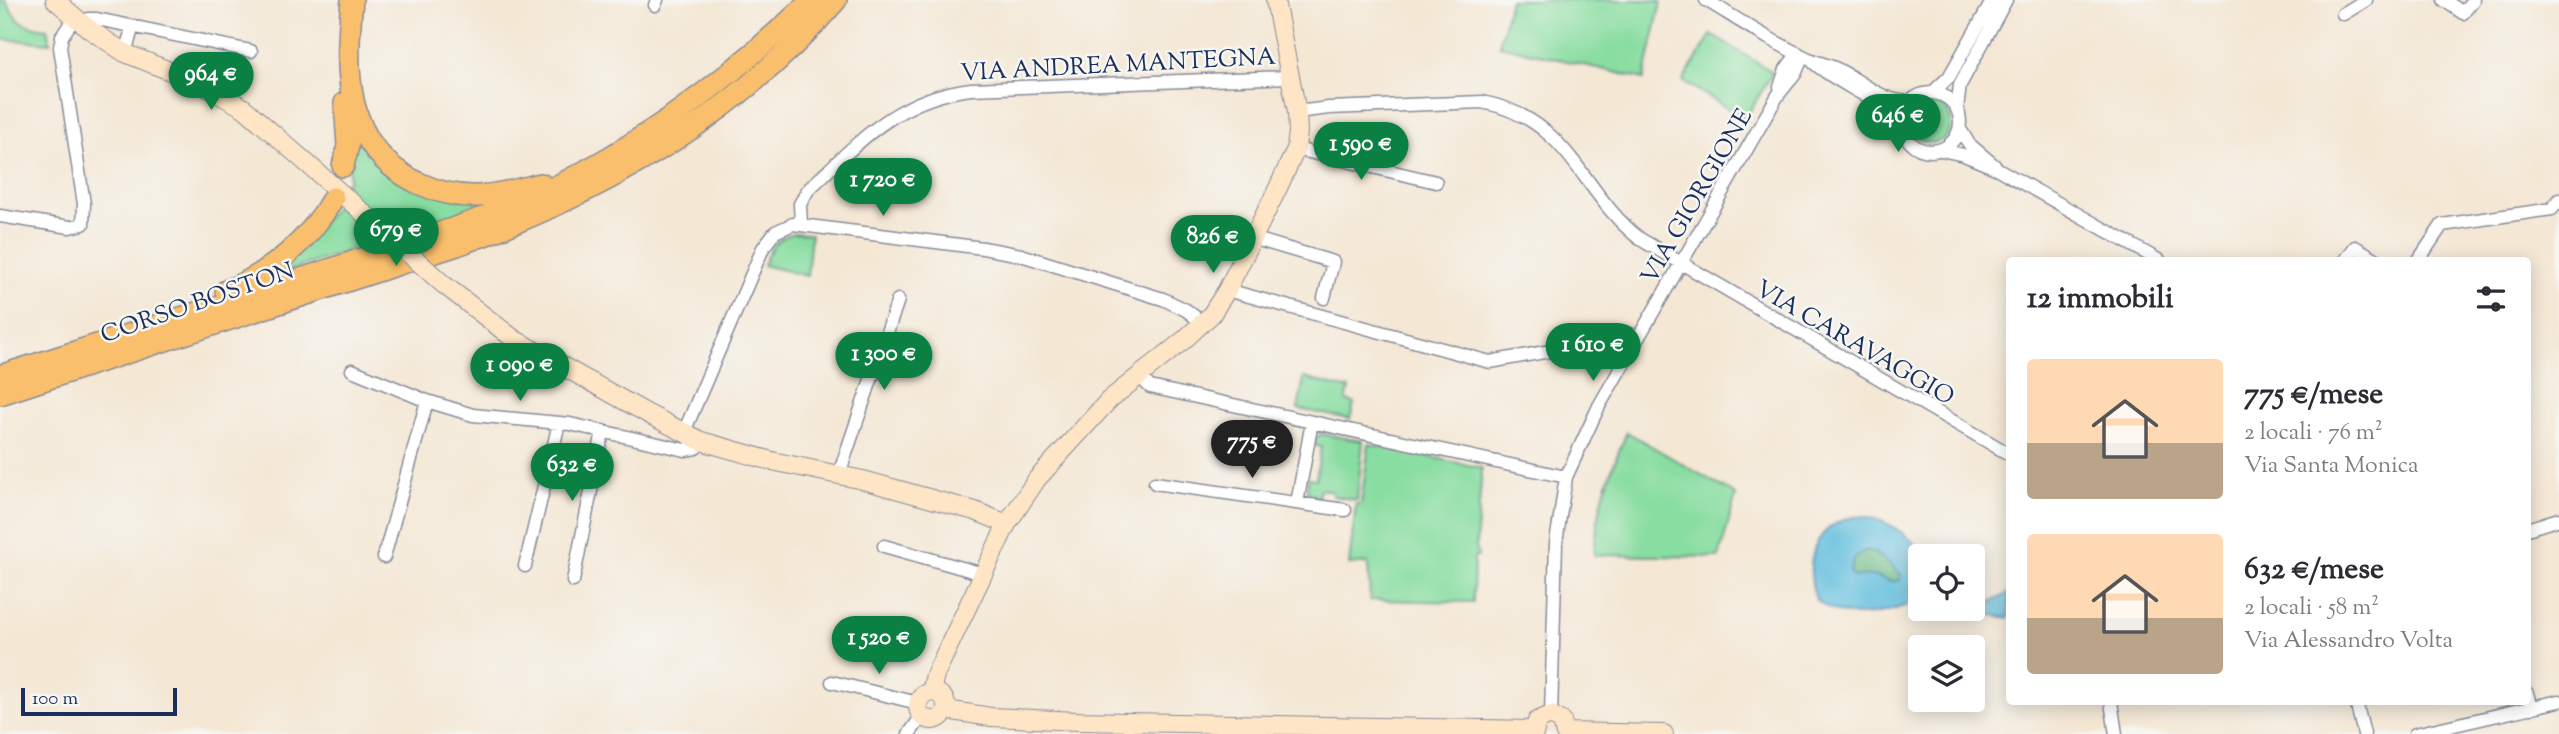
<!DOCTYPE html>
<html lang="it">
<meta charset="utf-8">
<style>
:root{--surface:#fff;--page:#f2f2f3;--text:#2b2b33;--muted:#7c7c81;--accent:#0b8043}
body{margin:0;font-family:"Sorts Mill Goudy",serif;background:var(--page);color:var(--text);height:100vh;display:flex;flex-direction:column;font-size:26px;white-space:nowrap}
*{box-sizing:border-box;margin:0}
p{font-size:23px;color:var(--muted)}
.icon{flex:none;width:38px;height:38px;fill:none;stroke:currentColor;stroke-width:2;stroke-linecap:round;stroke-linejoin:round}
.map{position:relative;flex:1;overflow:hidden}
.side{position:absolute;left:2006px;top:257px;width:525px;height:448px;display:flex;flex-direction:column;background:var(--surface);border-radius:7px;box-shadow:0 4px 18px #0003}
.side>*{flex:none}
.tools{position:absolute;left:1908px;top:544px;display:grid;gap:14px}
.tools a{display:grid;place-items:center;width:77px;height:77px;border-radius:7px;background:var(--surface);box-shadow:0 4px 18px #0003;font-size:35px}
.scale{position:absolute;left:21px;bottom:18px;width:156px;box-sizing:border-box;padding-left:7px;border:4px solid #1b2f5e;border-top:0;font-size:19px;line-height:24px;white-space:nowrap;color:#1b2f5e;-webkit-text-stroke:5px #f6f6f2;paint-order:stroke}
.price{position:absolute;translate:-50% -60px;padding:0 16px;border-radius:24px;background:var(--accent);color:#fff;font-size:23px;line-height:46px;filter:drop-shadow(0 2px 4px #0008)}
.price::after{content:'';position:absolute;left:50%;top:42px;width:21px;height:16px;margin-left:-10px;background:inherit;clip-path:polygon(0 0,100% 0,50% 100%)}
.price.selected{background:#222;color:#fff}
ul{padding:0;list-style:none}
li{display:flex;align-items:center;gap:21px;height:175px;padding:0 21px}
li span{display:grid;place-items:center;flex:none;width:196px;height:140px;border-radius:7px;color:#555}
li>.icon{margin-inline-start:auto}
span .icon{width:84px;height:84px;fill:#fffc;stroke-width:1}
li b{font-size:30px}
h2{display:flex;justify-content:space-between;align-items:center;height:84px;padding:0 21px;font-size:30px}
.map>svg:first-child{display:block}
</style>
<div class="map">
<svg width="2559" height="734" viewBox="0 0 2559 734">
<rect width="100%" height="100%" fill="#f6f6f2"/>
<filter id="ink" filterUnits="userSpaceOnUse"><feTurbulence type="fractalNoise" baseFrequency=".0143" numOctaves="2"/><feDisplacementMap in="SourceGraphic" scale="14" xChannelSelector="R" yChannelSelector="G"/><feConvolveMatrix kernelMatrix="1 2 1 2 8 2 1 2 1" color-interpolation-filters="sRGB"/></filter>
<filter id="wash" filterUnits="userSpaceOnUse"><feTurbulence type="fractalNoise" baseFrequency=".00686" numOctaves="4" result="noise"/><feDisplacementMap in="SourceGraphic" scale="28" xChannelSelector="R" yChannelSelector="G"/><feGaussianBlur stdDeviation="1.57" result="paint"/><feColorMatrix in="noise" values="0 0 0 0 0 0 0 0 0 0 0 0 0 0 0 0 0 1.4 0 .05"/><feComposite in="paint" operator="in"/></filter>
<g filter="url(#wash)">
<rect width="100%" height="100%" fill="#f4e7d4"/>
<path fill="#88dda0" stroke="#52867f" stroke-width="2" d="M0,0h5c13,23 17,26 42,29l3,14 -50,-4z
M1510,0h141l10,2 -17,77 -145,-34z
M1711,35l62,37 -28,47 -62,-38z
M1911 123a20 20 0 1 1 40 0a20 20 0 1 1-40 0Z
M361,136l12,19 103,46v7l-194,65 -2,-6 51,-54 18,-35 1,-32z
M794,233l17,1 -4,42 -44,-11c7,-16 13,-28 31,-32z
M1304,378l45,11 -3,12 8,2 -4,16 -52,-10z
M1627,432l109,63 -17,62 -125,-2c4,-52 13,-76 33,-123z
M1322,434l41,7 -6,59 -25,-4v-5l-12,-2 -2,9 -11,-6 1,-14 8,1 5,-32 -8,-2 4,-9z
M1369,444l113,24 -6,78 2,11h-4l-1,45 -103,-2 -2,-37 -19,2 7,-61h5z"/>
<path fill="#6ebc86" stroke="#447672" stroke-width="2" d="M1866,550c14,4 25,14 35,25l-1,5c-12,4 -19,-4 -30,-4 -7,0 -11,2 -18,0l-2,-5 4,-12z"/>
<path fill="#60bede" stroke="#3e769e" stroke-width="2" fill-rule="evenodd" d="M1860,516c29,2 49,22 70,40h-10v44c-33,14 -74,25 -104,0 -13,-41 -2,-77 44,-84zM1866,550c14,4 25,14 35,25l-1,5c-12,4 -19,-4 -30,-4 -7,0 -11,2 -18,0l-2,-6 4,-11z
M2009,592v26l-30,-5 -7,-5v-11c13,9 26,4 37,-5z"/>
</g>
<g filter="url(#ink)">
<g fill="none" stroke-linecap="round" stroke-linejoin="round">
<defs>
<path id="street" d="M1706,0c33,20 67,43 103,59 10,4 20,6 30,11 22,11 47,35 73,31
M2444,0l19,13 10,-13
M655,5l2,-5
M2343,14l23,-14
M83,24l5,-5h9l154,32
M125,53l8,-27
M1814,63c28,24 65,34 88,62
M1780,87l6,-18 12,-16
M1902 122a29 29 0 1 1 58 0a29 29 0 1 1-58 0Z
M1932,93l17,-16 44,-77
M1957,109l3,-24 46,-85
M1297,112l32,-4 153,-6c89,17 97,89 158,137l369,215
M1960,129l9,15 26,22
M1296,149l140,33
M1941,150l23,5 34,14 162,92
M0,216l70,11 13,-3 1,-20 -24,-157 2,-11 13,-19
M801,225l-1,-21 8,-14c52,-49 89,-92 163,-101l319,-12
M1252,238l81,24 -9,36
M2345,261l10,-14 24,14
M2418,261l24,-36 110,-16 7,-9
M1227,290l263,72 120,-22 16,-7 13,4
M352,370l75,31 46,14 97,9 115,26 11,-2 5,-7
M1138,375l12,12 416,90
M684,432l79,-184 12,-16 18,-8 190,24 38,7 142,44 23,11 17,13
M839,474l59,-174
M1155,483l190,27
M1297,503l15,-81
M2527,529l32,-10
M884,546l99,28
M384,557l43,-156
M525,566l34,-143
M573,581l30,-150
M832,682l86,21
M2527,693l4,15
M2111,702l5,32
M2356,702l8,32
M1551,715l5,-172 10,-66 33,-71 179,-311 17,-21 8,-18
M909,734l13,-18
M2415,734l144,-33"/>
<path id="secondary" d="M55,0l34,29 36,24 72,29 47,26 132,116
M443,284l71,55 134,75 53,27 71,20 91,19 112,31 32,13
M918 706a14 14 0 1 1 28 0a14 14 0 1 1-28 0Z
M931,692l4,-17 72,-151 30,-45 72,-79 75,-60 27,-25 16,-25 50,-100 19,-41 2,-17 -1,-20 -22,-112
M946,710l45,7 87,4 456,9
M1565,732l99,2
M1534,734l3,-13 14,-6 11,6 3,13"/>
<path id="highway" d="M352,0c-7,71 -9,146 64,182 19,9 41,15 62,14 21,-1 42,-7 63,-12
M343,166l5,-20 -3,-43
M226,291c44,-17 84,-51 107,-93
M0,376c113,-36 225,-72 338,-109 83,-28 169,-52 246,-95 84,-46 159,-106 228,-172
M0,394l457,-149c143,-51 279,-128 379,-245"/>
</defs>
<use href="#street" stroke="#888b99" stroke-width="15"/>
<use href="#secondary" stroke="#888b99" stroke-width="20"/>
<use href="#highway" stroke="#888b99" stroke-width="24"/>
<use href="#street" stroke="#fff" stroke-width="12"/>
<use href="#secondary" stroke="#fde5c5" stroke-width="18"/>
<use href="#highway" stroke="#f9bf6d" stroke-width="21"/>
<defs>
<path id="secondary-bridge" d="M376,224l67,60"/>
</defs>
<use href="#secondary-bridge" stroke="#888b99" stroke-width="20" stroke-linecap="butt"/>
<use href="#secondary-bridge" stroke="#fde5c5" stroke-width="18"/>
</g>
</g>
<g text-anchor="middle" stroke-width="5" stroke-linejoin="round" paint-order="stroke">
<g font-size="24" fill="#1b2f5e" stroke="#f6f6f2">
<text transform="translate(1118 64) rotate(-3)" y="8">VIA ANDREA MANTEGNA</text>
<text transform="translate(1696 196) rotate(-60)" y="8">VIA GIORGIONE</text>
<text transform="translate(197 302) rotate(-19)" y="8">CORSO BOSTON</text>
<text transform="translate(1855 342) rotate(30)" y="8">VIA CARAVAGGIO</text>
</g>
</g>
</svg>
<div class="tools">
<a><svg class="icon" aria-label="locate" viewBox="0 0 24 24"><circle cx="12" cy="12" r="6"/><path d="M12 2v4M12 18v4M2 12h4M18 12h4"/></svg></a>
<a><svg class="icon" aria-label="layers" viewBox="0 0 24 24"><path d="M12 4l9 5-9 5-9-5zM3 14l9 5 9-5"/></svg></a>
</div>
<div class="scale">100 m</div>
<b class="price" style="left:211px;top:112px">964 €</b>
<b class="price" style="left:1898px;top:154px">646 €</b>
<b class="price" style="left:1361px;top:182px">1 590 €</b>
<b class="price" style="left:883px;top:218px">1 720 €</b>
<b class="price" style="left:396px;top:268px">679 €</b>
<b class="price" style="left:1213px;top:275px">826 €</b>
<b class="price" style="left:1593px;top:383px">1 610 €</b>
<b class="price" style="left:884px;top:392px">1 300 €</b>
<b class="price" style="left:520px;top:403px">1 090 €</b>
<b class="price selected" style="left:1252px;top:480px">775 €</b>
<b class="price" style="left:572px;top:503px">632 €</b>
<b class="price" style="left:879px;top:676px">1 520 €</b>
<section class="side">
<h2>12 immobili<svg class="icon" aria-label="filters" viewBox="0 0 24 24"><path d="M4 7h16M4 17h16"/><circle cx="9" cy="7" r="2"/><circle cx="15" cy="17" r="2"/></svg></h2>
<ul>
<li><span style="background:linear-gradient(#ffd9b3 60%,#b9a48a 0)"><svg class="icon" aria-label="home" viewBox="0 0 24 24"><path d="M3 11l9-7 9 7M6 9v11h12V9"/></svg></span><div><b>775 €/mese</b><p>2 locali · 76 m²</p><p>Via Santa Monica</p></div></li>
<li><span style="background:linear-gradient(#ffd9b3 60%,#b9a48a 0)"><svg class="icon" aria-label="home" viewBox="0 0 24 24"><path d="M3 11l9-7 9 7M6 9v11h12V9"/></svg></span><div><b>632 €/mese</b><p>2 locali · 58 m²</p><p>Via Alessandro Volta</p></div></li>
</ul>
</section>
</div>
